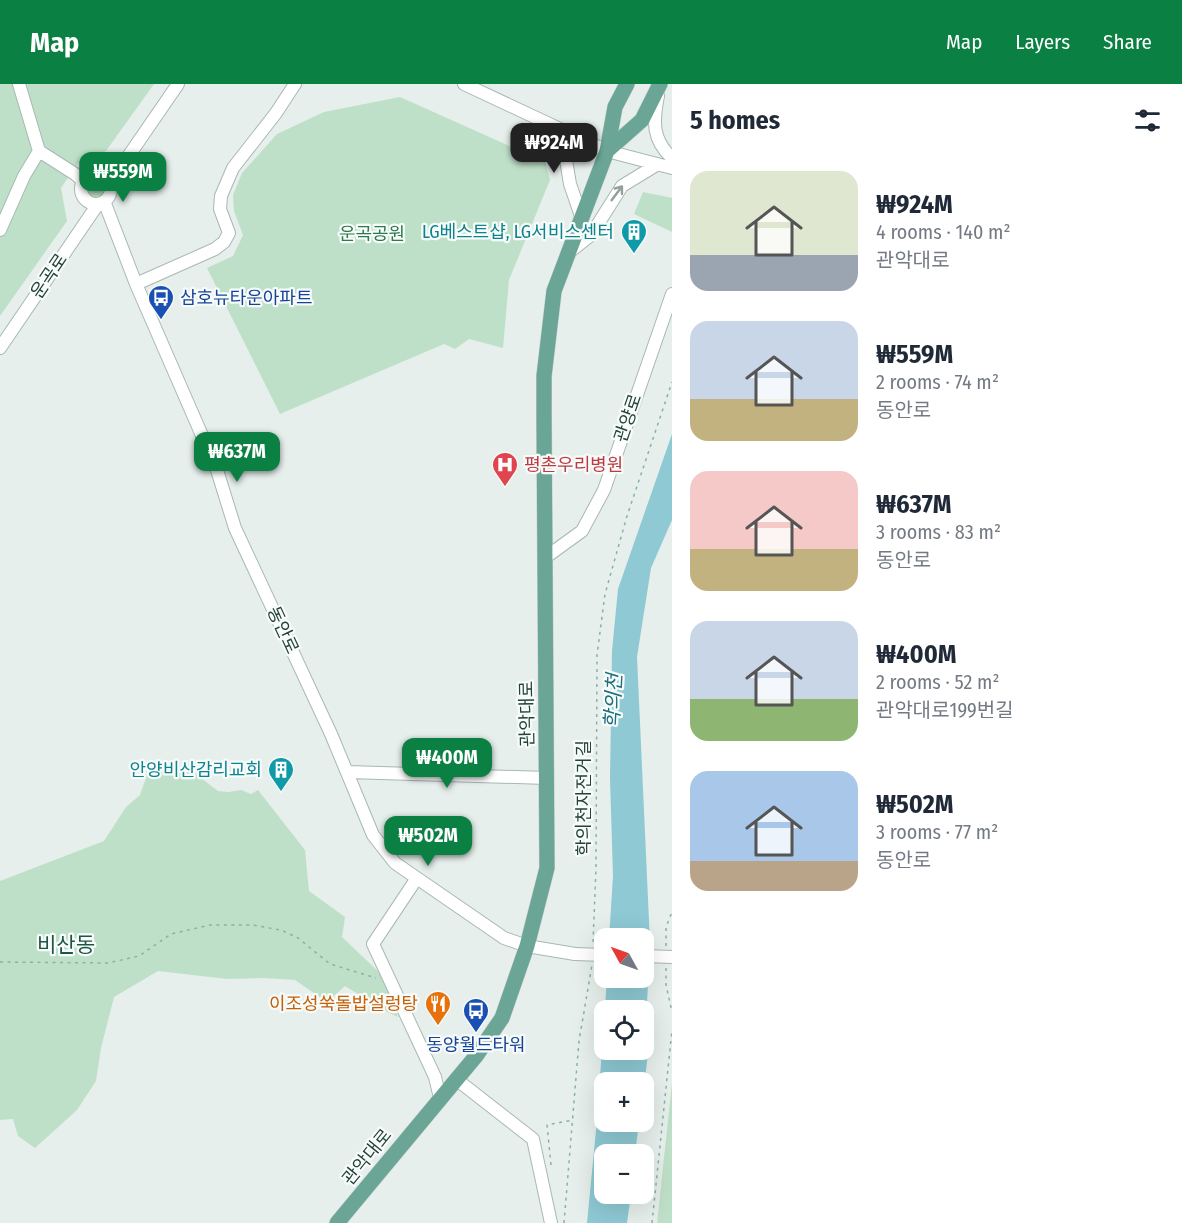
<!DOCTYPE html>
<meta charset="utf-8">
<style>
:root{--surface:#fff;--page:#f2f2f3;--text:#1f2937;--muted:#747a83;--accent:#0b8043}
body{margin:0;font-family:"Fira Sans Condensed","Noto Sans KR",sans-serif;background:var(--page);color:var(--text);height:100vh;display:flex;flex-direction:column;font-size:22px;white-space:nowrap}
*{box-sizing:border-box;margin:0}
p{font-size:20px;color:var(--muted)}
.icon{flex:none;width:33px;height:33px;fill:none;stroke:currentColor;stroke-width:2;stroke-linecap:round;stroke-linejoin:round}
.map{position:relative;flex:1;overflow:hidden}
.sheet{display:flex;flex-direction:column;background:var(--surface);width:510px}
.sheet>*{flex:none}
.needle{width:39px;rotate:310deg}
.buttons{position:absolute;left:594px;top:844px;display:grid;gap:12px}
.buttons a{display:grid;place-items:center;width:60px;height:60px;border-radius:12px;background:var(--surface);box-shadow:0 6px 24px #0002;font-size:30px}
.price{position:absolute;translate:-50% -51px;padding:0 14px;border-radius:12px;background:var(--accent);color:#fff;font-size:20px;line-height:39px;filter:drop-shadow(0 2px 3px #0008)}
.price::after{content:'';position:absolute;left:50%;top:36px;width:18px;height:14px;margin-left:-9px;background:inherit;clip-path:polygon(0 0,100% 0,50% 100%)}
.price.active{background:#222;color:#fff}
ul{padding:0;list-style:none}
li{display:flex;align-items:center;gap:18px;height:150px;padding:0 18px}
li span{display:grid;place-items:center;flex:none;width:168px;height:120px;border-radius:18px;color:#555}
li>.icon{margin-inline-start:auto}
span .icon{width:72px;height:72px;fill:#fffc;stroke-width:1}
li b{font-size:26px}
h2{display:flex;justify-content:space-between;align-items:center;height:72px;padding:0 18px;font-size:26px}
header{display:flex;align-items:center;gap:36px;box-sizing:border-box;height:84px;padding:0 30px;background:var(--accent);color:#fff}
header strong{font-size:28px}
nav{display:flex;gap:33px;margin-inline-start:auto;font-size:21px}
main{display:flex;flex:1;min-height:0}
.map>svg:first-child{display:block}
</style>
<header>
<strong>Map</strong>
<nav><a>Map</a><a>Layers</a><a>Share</a></nav>
</header>
<main>
<div class="map">
<svg width="672" height="1139" viewBox="0 0 672 1139">
<rect width="100%" height="100%" fill="#e6efeb"/>
<path fill="#bfe0c8" d="M0,0h154l-48,67 -28,12 -17,25 6,33 -67,95z
M400,13l145,65 5,18 -41,100 -6,68 -34,-9 -14,10 -11,-5 -164,70 -73,-146 26,-12 10,-21 -9,-24 -1,-16 9,-22 35,-39 47,-22z
M87 105a9 9 0 1 1 18 0a9 9 0 1 1-18 0Z
M643,108l29,6v34l-38,-18z
M169,679l24,9 25,19 10,1 13,-2 10,4 7,-4 47,60 4,41 36,26 -3,20 42,40 14,40 -11,-5 -42,-26 -18,16 -32,-22 -31,-2 -37,1 -69,-8 -44,26 -13,51 -5,33 -19,29 -42,38 -17,-12 -5,-17 -13,1v-239l104,-40 22,-34 14,-12 7,-20z
M672,999v140h-15z"/>
<path fill="#8ec9d4" fill-rule="evenodd" d="M672,350v86l-21,48 -14,89 13,286 -4,81 4,11 -6,53v-5h-40v39h35l-4,33h-31v39h27l-4,29h-40l10,-103 10,-142h37v-39h-35l4,-63 -3,-98 2,-127 6,-62zM604,927h40v39h-40z"/>
<g fill="none" stroke-linecap="round" stroke-linejoin="round">
<defs>
<path id="minor" d="M464,0l143,67 65,17
M658,12c-5,25 -6,44 14,62
M546,39l15,25 5,12 4,24 11,32
M39,67l36,23 8,7
M81 105a15 15 0 1 1 30 0a15 15 0 1 1-30 0Z
M110,99l68,-99
M104,117l32,83 81,186 18,58 96,206 42,101 22,28 109,75 23,8 48,8
M0,146l24,-54 15,-25 -20,-67
M568,169l23,-18 31,-49 36,-22
M136,200l79,-35 9,-7 5,-9 -9,-24 1,-13 12,-28 43,-55 19,-29
M0,264l98,-144
M546,473l36,-26 22,-41 68,-196
M348,688l199,6
M417,794l-44,66 62,133 5,21
M456,995l77,60 18,84"/>
<path id="major" d="M607,67l35,-31 18,-36
M337,1139l139,-167 26,-38 25,-72 20,-78 -3,-451v-41l10,-85 53,-140 8,-44 12,-23"/>
</defs>
<use href="#minor" stroke="#a8b8b2" stroke-width="14"/>
<use href="#major" stroke="#c2cac8" stroke-width="16"/>
<path stroke="#86b3a5" stroke-width="1.5" stroke-dasharray="3 4.5" stroke-linecap="butt" d="M593,858l3,-74 1,-213 8,-61 22,-78 45,-134
M666,862v-19l6,-15
M0,878l108,1 31,-7 32,-22 39,-9h42l29,5 17,8 32,26 46,14
M666,884v17l6,27
M551,1081l-4,-40 26,-5
M564,1139l15,-182 13,-76
M652,1139l20,-193"/>
<use href="#minor" stroke="#fff" stroke-width="12"/>
<use href="#major" stroke="#6aa596" stroke-width="15"/>
<defs>
<path id="minor-bridge" d="M575,870l29,1
M644,872l28,1"/>
</defs>
<use href="#minor-bridge" stroke="#a8b8b2" stroke-width="14" stroke-linecap="butt"/>
<use href="#minor-bridge" stroke="#fff" stroke-width="12"/>
</g>
<defs><path id="oneway-shaft" d="M-6 0H5M1.5-3L5.5 0L1.5 3" fill="none" stroke-width="1.6" stroke-linecap="round" stroke-linejoin="round" transform="scale(1.5)"/></defs>
<use stroke="#92a09c" href="#oneway-shaft" transform="translate(617 109) rotate(-53)"/>
<defs>
<symbol id="building-pin" viewBox="-11 -11 22 30"><path d="M0 17L-7.5 6A9.5 9.5 0 1 1 7.5 6Z" fill="#0f9aa8" stroke="#f7fbf9"/><path d="M-4-6H4V6H1V3H-1V6H-4ZM-2.5-4.3h1.7v1.8h-1.7ZM.8-4.3h1.7v1.8H.8ZM-2.5-1h1.7V.8h-1.7ZM.8-1h1.7V.8H.8Z" fill="#fff"/></symbol>
<symbol id="bus-pin" viewBox="-11 -11 22 30"><path d="M0 17L-7.5 6A9.5 9.5 0 1 1 7.5 6Z" fill="#1a4fb4" stroke="#f7fbf9"/><path d="M-5-6H5V4H4V6H2V4H-2V6H-4V4H-5ZM-3.5-4V0h7V-4ZM-3.5 1.2v1.5H-2V1.2ZM2 1.2v1.5H3.5V1.2Z" fill="#fff"/></symbol>
<symbol id="hospital-pin" viewBox="-11 -11 22 30"><path d="M0 17L-7.5 6A9.5 9.5 0 1 1 7.5 6Z" fill="#e0444e" stroke="#f7fbf9"/><path d="M-5-5h3v3.5h4V-5h3V5h-3V1.5h-4V5h-3Z" fill="#fff"/></symbol>
<symbol id="restaurant-pin" viewBox="-11 -11 22 30"><path d="M0 17L-7.5 6A9.5 9.5 0 1 1 7.5 6Z" fill="#e8710a" stroke="#f7fbf9"/><path d="M-5-6h1v4h1v-4h1v4h1v-4h1v5L-1.5 .5V6h-2V.5L-5-1ZM5-6V6H3V1.5H1.5Q1.5-4 5-6Z" fill="#fff"/></symbol>
</defs>
<g fill-rule="evenodd">
<use href="#building-pin" x="619" y="133" width="30" height="40"/>
<use href="#bus-pin" x="146" y="199" width="30" height="40"/>
<use href="#hospital-pin" x="490" y="366" width="30" height="40"/>
<use href="#building-pin" x="266" y="671" width="30" height="40"/>
<use href="#restaurant-pin" x="423" y="905" width="30" height="40"/>
<use href="#bus-pin" x="461" y="912" width="30" height="40"/>
</g>
<g text-anchor="middle" stroke-width="4.5" stroke-linejoin="round" paint-order="stroke">
<g font-size="18" fill="#0d838f" stroke="#f7fbf9" text-anchor="end">
<text x="614" y="154">LG베스트샵, LG서비스센터</text>
<text x="262" y="692">안양비산감리교회</text>
</g>
<g font-size="18" fill="#2d7a4b" stroke="#f7fbf9">
<text x="372" y="156">운곡공원</text>
</g>
<g font-size="18" fill="#24423a" stroke="#f7fbf9">
<text transform="translate(49 192) rotate(-56)" y="6">운곡로</text>
<text transform="translate(628 334) rotate(-71)" y="6">관양로</text>
<text transform="translate(283 546) rotate(65)" y="6">동안로</text>
<text transform="translate(527 630) rotate(-91)" y="6">관악대로</text>
<text transform="translate(584 714) rotate(-90)" y="6">학의천자전거길</text>
<text transform="translate(367 1073) rotate(-51)" y="6">관악대로</text>
</g>
<g font-size="18" fill="#164399" stroke="#f7fbf9" text-anchor="start">
<text x="180" y="220">삼호뉴타운아파트</text>
<text x="476" y="967" text-anchor="middle">동양월드타워</text>
</g>
<g font-size="18" fill="#be3a42" stroke="#f7fbf9" text-anchor="start">
<text x="524" y="387">평촌우리병원</text>
</g>
<g font-size="18" fill="#c56008" stroke="#f7fbf9" text-anchor="end">
<text x="418" y="926">이조성쑥돌밥설렁탕</text>
</g>
<g font-size="20" font-style="italic" fill="#1c6f80" stroke="#f7fbf9">
<text transform="translate(613 617) rotate(-87)" y="7">학의천</text>
</g>
<g font-size="21" fill="#1f5548" stroke="#f7fbf9">
<text x="66" y="868">비산동</text>
</g>
</g>
</svg>
<div class="buttons">
<a><svg class="needle" viewBox="-14 -14 28 28"><path d="M0-13l5 13h-10z" fill="#e53935"/><path d="M0 13l5-13h-10z" fill="#747a83"/></svg></a>
<a><svg class="icon" aria-label="locate" viewBox="0 0 24 24"><circle cx="12" cy="12" r="6"/><path d="M12 2v4M12 18v4M2 12h4M18 12h4"/></svg></a>
<a>+</a>
<a>−</a>
</div>
<b class="price active" style="left:554px;top:90px">₩924M</b>
<b class="price" style="left:123px;top:119px">₩559M</b>
<b class="price" style="left:237px;top:399px">₩637M</b>
<b class="price" style="left:447px;top:705px">₩400M</b>
<b class="price" style="left:428px;top:783px">₩502M</b>
</div>
<section class="sheet">
<h2>5 homes<svg class="icon" aria-label="filters" viewBox="0 0 24 24"><path d="M4 7h16M4 17h16"/><circle cx="9" cy="7" r="2"/><circle cx="15" cy="17" r="2"/></svg></h2>
<ul>
<li><span style="background:linear-gradient(#dfe7d0 70%,#9aa5b1 0)"><svg class="icon" aria-label="home" viewBox="0 0 24 24"><path d="M3 11l9-7 9 7M6 9v11h12V9"/></svg></span><div><b>₩924M</b><p>4 rooms · 140 m²</p><p>관악대로</p></div></li>
<li><span style="background:linear-gradient(#c9d6e8 65%,#c2b280 0)"><svg class="icon" aria-label="home" viewBox="0 0 24 24"><path d="M3 11l9-7 9 7M6 9v11h12V9"/></svg></span><div><b>₩559M</b><p>2 rooms · 74 m²</p><p>동안로</p></div></li>
<li><span style="background:linear-gradient(#f6c9c9 65%,#c2b280 0)"><svg class="icon" aria-label="home" viewBox="0 0 24 24"><path d="M3 11l9-7 9 7M6 9v11h12V9"/></svg></span><div><b>₩637M</b><p>3 rooms · 83 m²</p><p>동안로</p></div></li>
<li><span style="background:linear-gradient(#c9d6e8 65%,#8fb573 0)"><svg class="icon" aria-label="home" viewBox="0 0 24 24"><path d="M3 11l9-7 9 7M6 9v11h12V9"/></svg></span><div><b>₩400M</b><p>2 rooms · 52 m²</p><p>관악대로199번길</p></div></li>
<li><span style="background:linear-gradient(#a9c7e8 75%,#b9a48a 0)"><svg class="icon" aria-label="home" viewBox="0 0 24 24"><path d="M3 11l9-7 9 7M6 9v11h12V9"/></svg></span><div><b>₩502M</b><p>3 rooms · 77 m²</p><p>동안로</p></div></li>
</ul>
</section>
</main>
